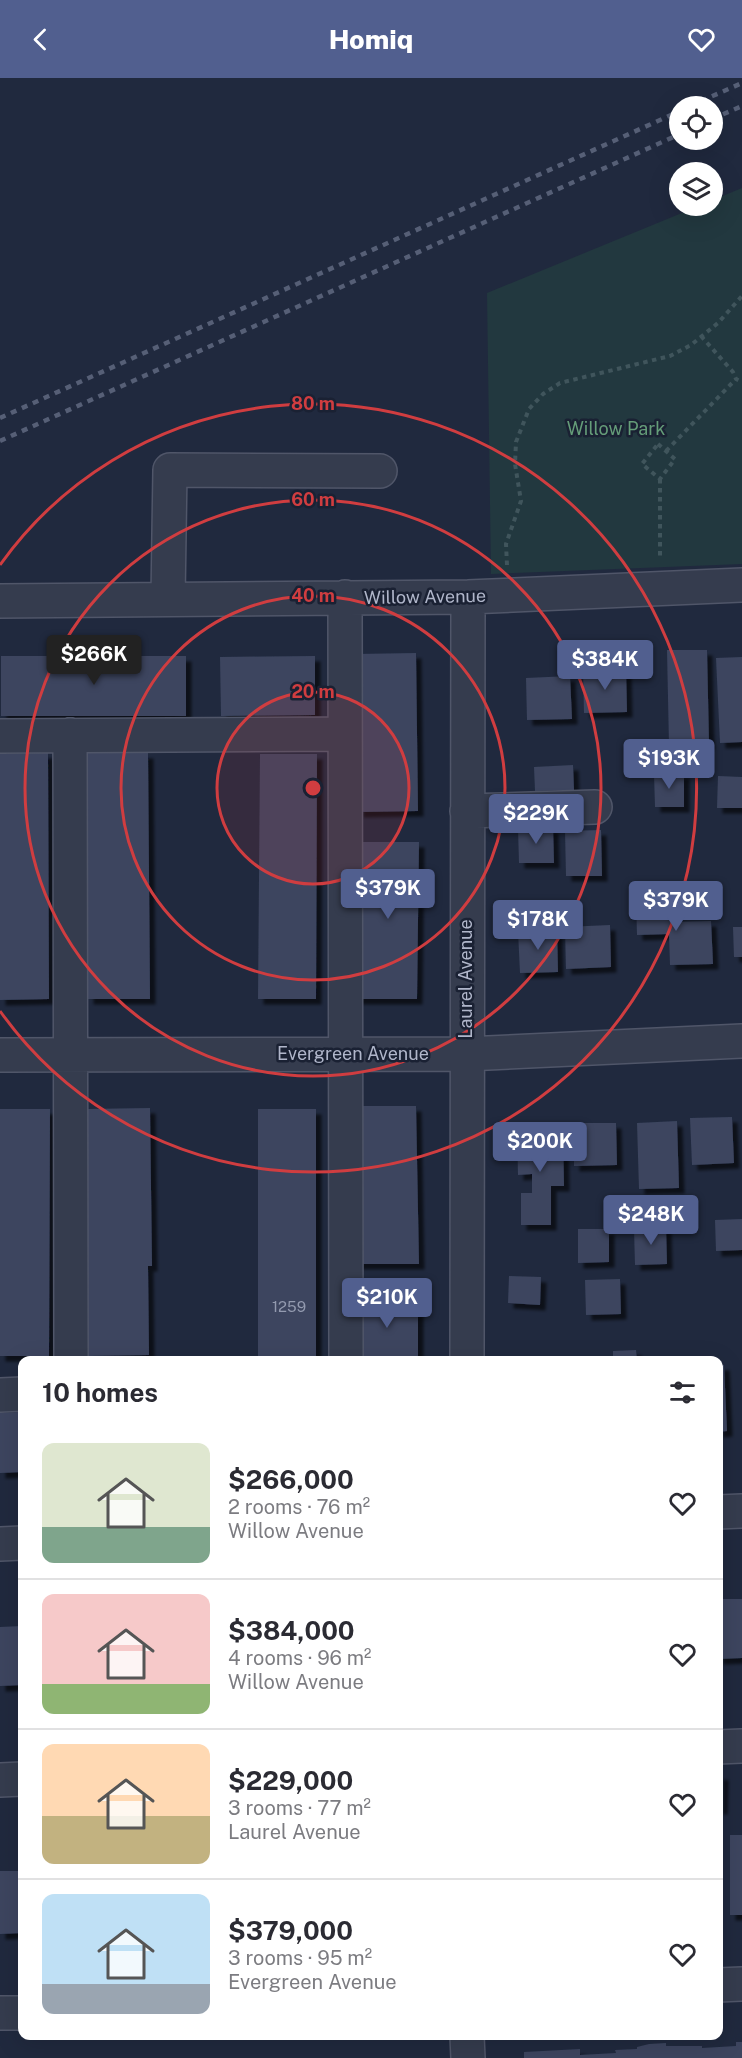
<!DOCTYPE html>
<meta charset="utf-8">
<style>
:root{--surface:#fff;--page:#f2f2f3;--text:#2b2b33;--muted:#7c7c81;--line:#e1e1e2;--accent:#515f8f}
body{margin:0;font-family:"Public Sans",sans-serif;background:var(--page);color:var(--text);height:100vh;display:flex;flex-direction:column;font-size:22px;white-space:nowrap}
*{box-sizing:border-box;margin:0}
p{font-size:20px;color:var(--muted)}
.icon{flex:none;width:33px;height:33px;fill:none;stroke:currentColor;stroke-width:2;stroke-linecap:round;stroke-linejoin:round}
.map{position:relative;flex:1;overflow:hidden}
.sheet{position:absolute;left:18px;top:1278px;width:705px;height:684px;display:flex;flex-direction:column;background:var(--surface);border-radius:12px;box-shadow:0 6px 24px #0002}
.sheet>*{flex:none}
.buttons{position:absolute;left:669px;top:18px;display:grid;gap:12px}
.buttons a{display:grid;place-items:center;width:54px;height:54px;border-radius:50%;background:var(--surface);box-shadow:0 6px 24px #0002;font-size:30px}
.price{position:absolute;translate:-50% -51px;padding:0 14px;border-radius:6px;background:var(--accent);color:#fff;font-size:20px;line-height:39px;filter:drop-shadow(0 2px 3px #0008)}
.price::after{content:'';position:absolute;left:50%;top:36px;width:18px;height:14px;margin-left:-9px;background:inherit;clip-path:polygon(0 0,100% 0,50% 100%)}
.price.selected{background:#222;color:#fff}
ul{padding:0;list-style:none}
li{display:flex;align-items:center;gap:18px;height:150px;padding:0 24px}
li+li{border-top:2px solid var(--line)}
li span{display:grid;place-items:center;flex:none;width:168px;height:120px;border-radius:12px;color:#555}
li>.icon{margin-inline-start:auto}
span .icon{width:72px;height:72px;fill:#fffc;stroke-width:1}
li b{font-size:26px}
h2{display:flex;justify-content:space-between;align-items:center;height:72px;padding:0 24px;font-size:26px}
header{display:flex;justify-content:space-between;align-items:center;height:78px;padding:0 24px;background:var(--accent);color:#fff;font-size:27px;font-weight:800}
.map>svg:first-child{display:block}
</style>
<header><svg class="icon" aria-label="back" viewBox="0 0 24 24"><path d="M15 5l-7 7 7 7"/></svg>Homiq<svg class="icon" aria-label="heart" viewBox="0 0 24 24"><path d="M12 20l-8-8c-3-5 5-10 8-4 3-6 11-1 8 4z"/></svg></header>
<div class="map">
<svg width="742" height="1980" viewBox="0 0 742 1980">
<defs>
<filter id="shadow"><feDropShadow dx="5.5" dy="5.5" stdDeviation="1.5" flood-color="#0009"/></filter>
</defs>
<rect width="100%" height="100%" fill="#20293e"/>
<path fill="#22383f" d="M742,110v376l-251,10 -4,-281 212,-87h13l1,-6z"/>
<path fill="#3c455f" filter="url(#shadow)" d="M667,572h40l2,94 -40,1z
M416,575l2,158 -60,1 -2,-158z
M1,578h185v60h-185z
M315,578v59l-94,1 -1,-59z
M742,579v85l-22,1 -4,-85z
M626,591l1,43 -43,1 -1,-43z
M570,598l2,43 -45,1 -1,-42z
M48,675l1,246 -49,1v-246z
M88,675h60l2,246h-62z
M260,676h57l-1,245h-58z
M573,687l1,25 -39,1 -1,-24z
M684,695v34h-29l-1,-33z
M718,698l24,1v31h-25z
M553,749l1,36h-35l-1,-35z
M601,752l1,46h-36l-1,-45z
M358,764h61l-2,157h-61z
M670,820l1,24 40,-1 2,43 -43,1 -1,-31 -32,1 -1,-36z
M610,847l1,42 -45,2 -1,-42z
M733,849h9v30h-8z
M557,852l1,42 -38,1 -2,-42z
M356,1028h60l3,158h-63z
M150,1030l2,158h-4l1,89 -60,1 -2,-247z
M0,1031h50l-1,247h-49z
M258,1031h58v248h-58z
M732,1039l2,46 -42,2 -2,-47z
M677,1043l2,67 -40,1 -2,-66z
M574,1045h42l1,42 -43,1z
M563,1053l1,55h-13v39h-30v-32h11v-19l-14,1 -1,-43z
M742,1141v31l-26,1 -1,-31z
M666,1149l1,37 -32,1 -1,-36z
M578,1151h31v33l-31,1z
M509,1198l32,1 -1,28 -32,-2z
M620,1201l1,35 -35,1 -1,-35z
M356,1220h62v62h-62z
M636,1272l1,10h-32l8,-2v-7z
M718,1287h6l3,66 -9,1z
M22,1334v60l-22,1v-60z
M718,1521h24v59l-24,1z
M22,1548v59l-22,1v-59z
M718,1696l5,1 -1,34h-4z
M730,1757h12v80h-12z
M0,1793h22v62l-22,1z
M736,1964h6v16h-218v-6l56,-3v6l36,-2 -1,-3 22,-1v-2l12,-3 17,-1v3h36v2l34,-2z"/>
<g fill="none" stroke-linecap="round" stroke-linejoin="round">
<defs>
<path id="minor" d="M345,519l1,763
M168,520l2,-128 210,1
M0,523l468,-4 274,-12
M70,657l1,625
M0,658l345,-2
M467,733l128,-4
M0,977l466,-1 276,-13
M467,1282l1,-763
M0,1317l22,-1
M718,1434l24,-1
M0,1466l22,-1
M718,1669l24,-1
M0,1702l22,-1
M718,1907l24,-1
M0,1935h22
M467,1958l1,22"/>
</defs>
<use href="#minor" stroke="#505669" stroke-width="36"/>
<path stroke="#40555c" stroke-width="4" stroke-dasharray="4.5 4.5" stroke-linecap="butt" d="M701,258l32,36 3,7 6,3
M658,366l17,15 -15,20 -18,-15z
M666,373l70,-72
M660,401v77
M507,487l-1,-21 15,-43 -6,-37 1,-22 13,-33 14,-15 17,-11 110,-27 21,-11 27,-22 24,-27"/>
<use href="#minor" stroke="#353c4e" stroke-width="33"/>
<path stroke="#565f76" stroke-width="4.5" stroke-dasharray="6 6" stroke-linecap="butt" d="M690,28l52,-23
M712,41l30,-13
M0,340l680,-307
M0,363l680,-307"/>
</g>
<circle cx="313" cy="710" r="96" fill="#d03d40" fill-opacity=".12"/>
<g fill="none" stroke="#d03d40" stroke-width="3">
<circle cx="313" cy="710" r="96"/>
<circle cx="313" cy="710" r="192"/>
<circle cx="313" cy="710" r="288"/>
<path d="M0 487A384 384 0 1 1 0 933"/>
</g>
<g text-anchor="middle" stroke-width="5" stroke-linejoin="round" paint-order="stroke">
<g font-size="15" fill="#939aaf">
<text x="289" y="1234">1259</text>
</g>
<g font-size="18" fill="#659d79" stroke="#1a2133">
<text x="616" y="357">Willow Park</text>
</g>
<g font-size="18" fill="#b0b6ca" stroke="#1a2133">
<text transform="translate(425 519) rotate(-1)" y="6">Willow Avenue</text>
<text transform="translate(466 901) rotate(-90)" y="6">Laurel Avenue</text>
<text x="353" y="982">Evergreen Avenue</text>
</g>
</g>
<circle cx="313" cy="710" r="9" fill="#d03d40" stroke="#1a2133" stroke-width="3"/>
<g font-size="18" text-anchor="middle" font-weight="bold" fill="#d03d40" stroke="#1a2133" stroke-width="5" stroke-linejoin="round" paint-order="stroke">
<text x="313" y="332">80 m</text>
<text x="313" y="428">60 m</text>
<text x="313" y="524">40 m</text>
<text x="313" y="620">20 m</text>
</g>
</svg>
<div class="buttons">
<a><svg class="icon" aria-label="locate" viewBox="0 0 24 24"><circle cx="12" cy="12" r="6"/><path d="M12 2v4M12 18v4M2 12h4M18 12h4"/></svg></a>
<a><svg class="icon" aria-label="layers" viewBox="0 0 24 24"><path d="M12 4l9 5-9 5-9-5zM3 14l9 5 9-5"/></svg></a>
</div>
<b class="price selected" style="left:94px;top:608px">$266K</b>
<b class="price" style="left:605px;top:613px">$384K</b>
<b class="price" style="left:669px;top:712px">$193K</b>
<b class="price" style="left:536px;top:767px">$229K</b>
<b class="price" style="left:388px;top:842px">$379K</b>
<b class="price" style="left:676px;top:854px">$379K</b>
<b class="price" style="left:538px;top:873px">$178K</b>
<b class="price" style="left:540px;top:1095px">$200K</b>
<b class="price" style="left:651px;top:1168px">$248K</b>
<b class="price" style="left:387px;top:1251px">$210K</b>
<section class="sheet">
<h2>10 homes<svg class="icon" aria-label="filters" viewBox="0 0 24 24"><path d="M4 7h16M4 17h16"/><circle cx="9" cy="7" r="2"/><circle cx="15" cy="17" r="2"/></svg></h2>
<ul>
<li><span style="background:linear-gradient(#dfe7d0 70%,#7fa58c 0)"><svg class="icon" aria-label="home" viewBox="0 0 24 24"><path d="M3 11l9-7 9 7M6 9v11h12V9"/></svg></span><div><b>$266,000</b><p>2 rooms · 76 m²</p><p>Willow Avenue</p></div><svg class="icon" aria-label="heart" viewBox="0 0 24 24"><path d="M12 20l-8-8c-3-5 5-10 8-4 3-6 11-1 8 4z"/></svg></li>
<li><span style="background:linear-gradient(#f6c9c9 75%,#8fb573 0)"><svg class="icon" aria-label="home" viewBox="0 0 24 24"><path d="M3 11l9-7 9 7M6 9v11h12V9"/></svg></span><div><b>$384,000</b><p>4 rooms · 96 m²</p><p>Willow Avenue</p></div><svg class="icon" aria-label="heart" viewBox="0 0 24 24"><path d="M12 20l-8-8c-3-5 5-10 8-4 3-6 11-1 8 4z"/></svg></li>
<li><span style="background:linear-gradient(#ffd9b3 60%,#c2b280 0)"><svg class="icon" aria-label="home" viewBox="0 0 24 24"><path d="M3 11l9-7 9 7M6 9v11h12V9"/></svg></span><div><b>$229,000</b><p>3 rooms · 77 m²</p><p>Laurel Avenue</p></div><svg class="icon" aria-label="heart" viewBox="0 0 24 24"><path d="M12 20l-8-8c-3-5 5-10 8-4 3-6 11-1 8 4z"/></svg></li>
<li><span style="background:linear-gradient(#bfe0f5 75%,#9aa5b1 0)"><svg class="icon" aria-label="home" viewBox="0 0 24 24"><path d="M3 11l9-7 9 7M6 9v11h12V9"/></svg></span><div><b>$379,000</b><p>3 rooms · 95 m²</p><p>Evergreen Avenue</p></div><svg class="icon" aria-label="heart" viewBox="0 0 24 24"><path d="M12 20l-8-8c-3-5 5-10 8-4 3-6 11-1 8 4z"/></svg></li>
</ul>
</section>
</div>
